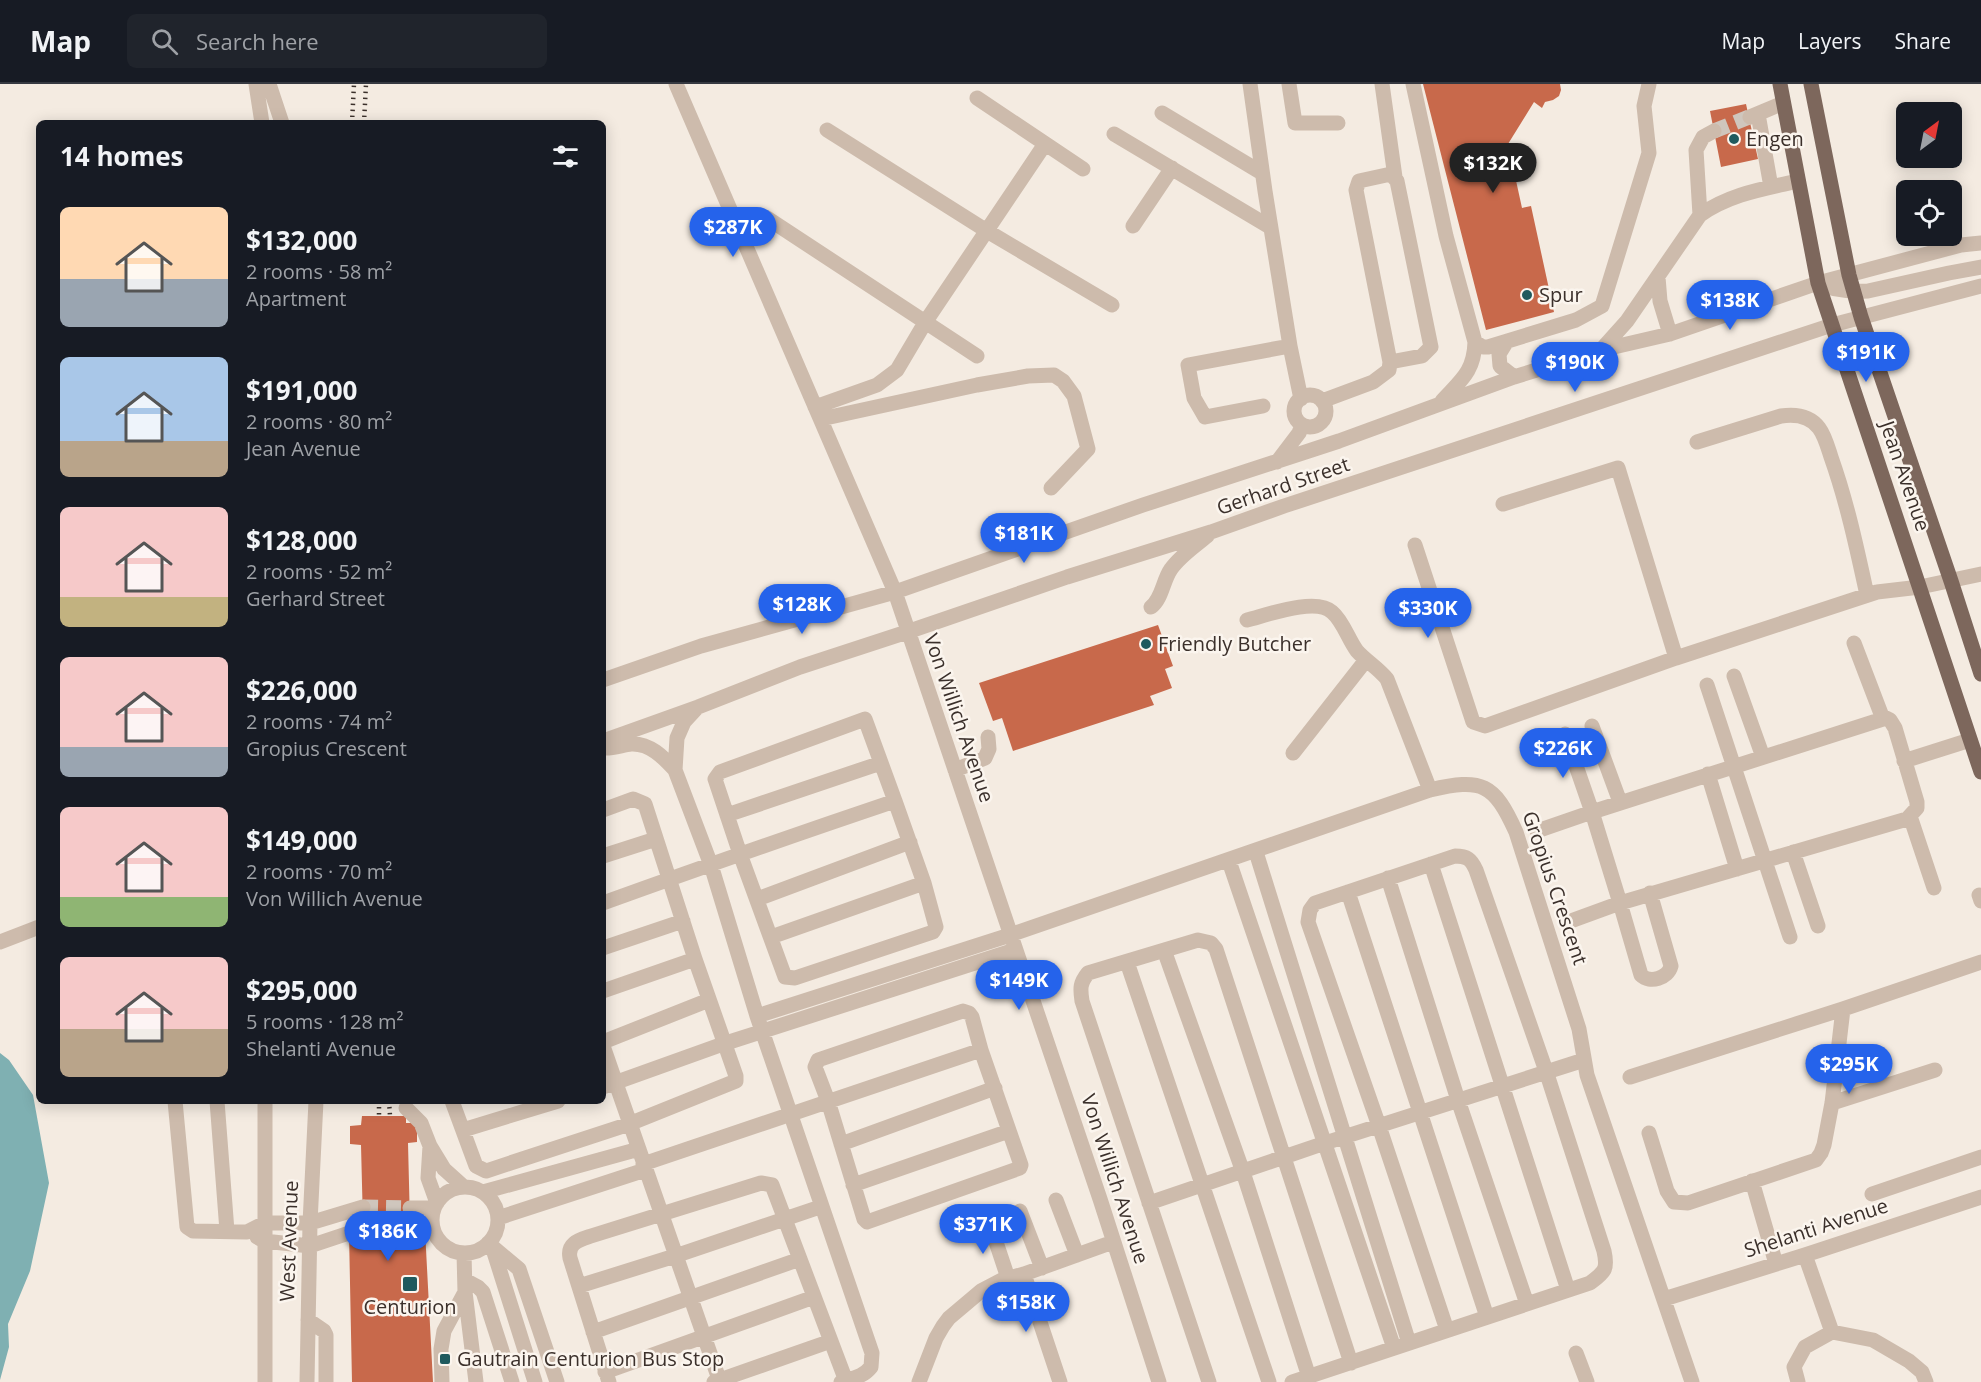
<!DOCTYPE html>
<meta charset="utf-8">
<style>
:root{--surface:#171b24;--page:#20242c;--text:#f1f3f6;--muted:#9ea1a6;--line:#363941;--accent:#2563eb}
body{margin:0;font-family:"Open Sans",sans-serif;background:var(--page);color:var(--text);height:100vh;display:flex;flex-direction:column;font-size:22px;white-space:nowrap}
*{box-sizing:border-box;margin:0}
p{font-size:20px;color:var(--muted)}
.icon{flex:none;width:33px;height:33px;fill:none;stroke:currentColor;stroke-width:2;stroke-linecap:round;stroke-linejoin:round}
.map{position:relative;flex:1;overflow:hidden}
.side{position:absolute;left:36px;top:36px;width:570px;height:984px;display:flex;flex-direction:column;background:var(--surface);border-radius:9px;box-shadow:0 3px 15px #0003}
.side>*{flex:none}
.needle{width:39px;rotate:32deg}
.fabs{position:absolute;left:1896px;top:18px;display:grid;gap:12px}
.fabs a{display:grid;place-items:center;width:66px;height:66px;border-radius:9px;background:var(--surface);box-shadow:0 3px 15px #0003;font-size:30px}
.price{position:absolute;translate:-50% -51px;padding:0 14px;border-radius:21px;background:var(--accent);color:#fff;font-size:20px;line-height:39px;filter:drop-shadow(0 2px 3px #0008)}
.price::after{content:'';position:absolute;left:50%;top:36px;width:18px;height:14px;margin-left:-9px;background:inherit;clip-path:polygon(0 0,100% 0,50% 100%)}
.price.current{background:#222;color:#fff}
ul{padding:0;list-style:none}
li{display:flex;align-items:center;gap:18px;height:150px;padding:0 24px}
li span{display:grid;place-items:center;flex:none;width:168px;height:120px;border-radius:9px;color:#555}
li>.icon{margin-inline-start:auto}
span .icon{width:72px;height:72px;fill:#fffc;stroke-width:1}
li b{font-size:26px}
h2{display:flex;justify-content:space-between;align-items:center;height:72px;padding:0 24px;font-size:26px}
header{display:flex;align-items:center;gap:36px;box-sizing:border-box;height:84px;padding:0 30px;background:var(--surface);border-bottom:2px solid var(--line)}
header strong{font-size:28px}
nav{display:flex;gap:33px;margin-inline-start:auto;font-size:21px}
.search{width:420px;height:54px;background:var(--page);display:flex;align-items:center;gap:15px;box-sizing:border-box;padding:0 21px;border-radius:9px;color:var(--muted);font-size:22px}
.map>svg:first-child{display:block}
</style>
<header>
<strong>Map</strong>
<div class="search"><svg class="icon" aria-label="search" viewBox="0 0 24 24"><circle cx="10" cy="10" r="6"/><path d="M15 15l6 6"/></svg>Search here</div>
<nav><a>Map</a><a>Layers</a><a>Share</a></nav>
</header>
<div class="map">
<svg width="1981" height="1298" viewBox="0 0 1981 1298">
<rect width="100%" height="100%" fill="#f4ebe1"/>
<path fill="#7fb0b2" d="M0,969l9,7 24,35 16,88 -19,88 -22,53 1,23 -9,33z"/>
<path fill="#c8694b" d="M1423,0h137l1,6 -2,6 -6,4 -8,2 -3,6 -8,-6 -26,42 14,64 9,-2 23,106 -68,18z
M1746,20l12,55 -37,8 -11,-56z
M1158,541l15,41 -8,3 7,19 -22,8 4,9 -141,46 -11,-33 -9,3 -14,-38z
M362,1032h44v7h11v19l-9,1 2,81 15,6 8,152h-81l-3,-149 14,-9 -2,-79 -11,-1v-18l11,-1z"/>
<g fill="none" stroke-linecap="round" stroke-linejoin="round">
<path stroke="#cfc6bd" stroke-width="15" stroke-dasharray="15 8" stroke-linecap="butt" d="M1714,47l35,-14
M363,1123l47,1
M349,1149l76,2"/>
<path stroke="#cdbbac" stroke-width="15" d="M256,0l6,39
M269,0l13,39
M676,0l219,508 205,607 59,183
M1250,0l15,107 25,155
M1289,0l6,39h43
M1382,0l13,93
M1413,0l33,152 29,106 8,5h5l88,-27 26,-14 47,-153 -5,-47 5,-22
M977,14l106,71
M1162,29l100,60
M1758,30l13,73
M1750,33l33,-14
M827,46l160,101 125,74
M1114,50l156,93
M1700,131l-4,-65 7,-13 11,-6
M767,134l210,138
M1133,142l39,-58
M1658,193l2,24 10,33
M1818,199c15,8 32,9 50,8l81,-18 32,-6
M1507,257l-8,13 1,12 14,11
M1601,266l26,-29 73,-106c30,-21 63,-26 98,-34
M1294 327a16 16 0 1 1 32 0a16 16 0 1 1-32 0Z
M1322,317l51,-19 16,-12 1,-8 -34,-172 3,-9 32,-7 6,7 34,166 -9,9 -32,6
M1442,317c19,-21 32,-29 33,-59
M1263,322l-58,11 -11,-19 -6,-33 102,-19 11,53
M815,323l62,-22 20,-15 29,-49 119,-177
M821,335l156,-34 51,-9 26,-1 9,6 11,15 14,53 -37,39
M1697,358l84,-26c14,-2 29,0 38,12 6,8 9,20 12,29 16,45 26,92 36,138
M1277,378l22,-29 3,-8
M1503,420l115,-36 58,190
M1415,461l58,177 12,4 191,-68 201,-66 43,-5 61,-13
M1151,523c11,-8 12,-27 20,-38 9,-13 24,-23 36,-33
M1247,536c20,-5 69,-23 85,-8 11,9 16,27 25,39 9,10 21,17 30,28l43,111
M1854,559l29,76
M1734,592l29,81
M603,596l98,-34 194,-54 248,-87 196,-64 175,-64 87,-27 69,-16 148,-51 143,-38 20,-2
M1707,601l83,252
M696,625l-12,13 -7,16 -2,32 36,95 46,151 115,337 -1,14c-8,10 -18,11 -30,15
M1886,634l4,2 5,8 22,74v6l-10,11 -287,84 -28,-91z
M1592,642l28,76
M603,657l95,-34 102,-40 107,-35 160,-55 144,-45 73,-26 548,-181 149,-39
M603,664c10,1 19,-3 28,-4 19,-1 32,13 44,26
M1293,669l73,-93
M1904,677l66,-21
M955,686l30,-12 4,-9 -1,-12
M1708,690l29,95
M727,731l154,-52
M1910,732l24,72
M1537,747l55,-19 -27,-78
M1256,768l153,491
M1793,768l25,74
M603,772l53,-17
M1229,777l165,487
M1431,780l137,426
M1388,794l70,222 69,204
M1348,808l139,425
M1979,811l2,6
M757,815l153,-57
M603,819c97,-35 194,-69 292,-102l29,82 12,44 -3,5 -138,46 -10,-1 -45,-123 -25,-75 5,-7 145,-53 30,82
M1568,838l52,-19 21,72c9,9 27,3 30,-9l-21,-73
M771,853l153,-54
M0,858l39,-15
M603,864l80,-27
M1164,866l79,222 66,205
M1127,878l142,420
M603,907l92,-32
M963,927l6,2 3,4 9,33 40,115 -1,3 -153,54 -3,-3 -36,-118 -13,-34 3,-7z
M757,932l253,-81 420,-145c52,-12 64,-7 86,42l63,197 8,46 105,307
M603,958l106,-42
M603,962l117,336
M1630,993l213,-68 138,-47
M603,1003l120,-43 292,-94
M175,1017l12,126 6,4 54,1 18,-9h45l53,-16
M217,1017l10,130
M452,1017l24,65 10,5 143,-47 107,-43v-5l-41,-117 -50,-155 -12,-5 -30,11
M1832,1019l103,-33
M406,1024l15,15 9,23 14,23 20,18
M463,1046l95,-29
M1649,1049l18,58 7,11 14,1 128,-43 5,-7 3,-8 8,-42 11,-94
M841,1060l154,-56
M430,1062l-2,32 9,25
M643,1080l338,-114
M1752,1097l24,83
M853,1101l156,-54
M432 1136a33 33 0 1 1 66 0a33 33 0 1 1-66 0Z
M483,1108l156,-43
M1872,1110l109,-37
M1056,1116l21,55
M1149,1119l176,-60 259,-83
M410,1124h24
M1020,1127l22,57
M498,1134l147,-48
M989,1137l19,57
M257,1153l7,4 46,5 39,-13
M488,1159l31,26 38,113
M492,1162l43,136
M464,1169l1,39 11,90
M1805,1171l27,77
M1024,1190l36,108
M465,1196l13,7 5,5 29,90
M579,1202l96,-30 145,-49
M1664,1215l141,-44 176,-58
M308,1236l16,11 2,4v47
M593,1248l207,-73
M1576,1269l11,29
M605,1288l209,-75
M265,1298v-281
M307,1298l3,-159 6,-122
M442,1298l-1,-33 3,-18 21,-39
M609,1298l-39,-124c-3,-15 9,-18 21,-22l170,-53 11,2 74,196
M714,1298l117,-41
M919,1298l17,-44 7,-12 6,-8 32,-27 21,-11 22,-6 89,-32
M1209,1298l-127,-381c-2,-13 -2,-18 6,-28l110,-33 13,3 5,6 135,414
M1292,1298l298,-99c15,-11 18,-14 14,-32l-58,-180 -70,-201c-5,-11 -9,-14 -21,-14l-140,47 -5,7 -2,12 71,204 68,204
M1798,1298l-4,-15 11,-20 27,-15 41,8 36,21 13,11 4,10"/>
<path stroke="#7d675c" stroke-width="15" d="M1780,0l38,199 163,489
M1811,0l38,191 12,42 90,264 30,93"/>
<path stroke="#3b302b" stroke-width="4.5" stroke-dasharray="1.5 4.5" stroke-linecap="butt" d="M352,39l2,-39
M364,39l2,-39
M379,1017v15
M389,1017l1,15"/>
</g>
<g fill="#1f5a5e" stroke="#fbf5ee" stroke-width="2">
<circle cx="1734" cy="55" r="6"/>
<circle cx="1527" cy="211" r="6"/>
<circle cx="1146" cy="560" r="6"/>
<rect x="402" y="1192" width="16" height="16" rx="3"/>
<rect x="439" y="1269" width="12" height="12" rx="3"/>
</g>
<g text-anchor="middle" stroke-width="5" stroke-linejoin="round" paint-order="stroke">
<g font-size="20" fill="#3b302b" stroke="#fbf5ee" text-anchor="start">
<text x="1746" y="62">Engen</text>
<text x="1539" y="218">Spur</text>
<text x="1158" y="567">Friendly Butcher</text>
<text x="410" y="1230" text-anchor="middle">Centurion</text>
<text x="457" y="1282">Gautrain Centurion Bus Stop</text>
</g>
<g font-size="20" fill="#3b302b" stroke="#fbf5ee">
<text transform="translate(1905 392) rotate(71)" y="7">Jean Avenue</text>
<text transform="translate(1283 402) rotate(-19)" y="7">Gerhard Street</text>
<text transform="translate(959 634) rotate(71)" y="7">Von Willich Avenue</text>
<text transform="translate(1555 804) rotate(71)" y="7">Gropius Crescent</text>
<text transform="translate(1115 1095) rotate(72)" y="7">Von Willich Avenue</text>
<text transform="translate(1816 1144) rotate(-18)" y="7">Shelanti Avenue</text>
<text transform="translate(289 1157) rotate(-88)" y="7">West Avenue</text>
</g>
</g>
</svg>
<div class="fabs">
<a><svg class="needle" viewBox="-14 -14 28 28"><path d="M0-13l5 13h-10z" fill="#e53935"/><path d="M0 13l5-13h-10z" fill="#9ea1a6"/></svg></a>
<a><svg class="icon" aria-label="locate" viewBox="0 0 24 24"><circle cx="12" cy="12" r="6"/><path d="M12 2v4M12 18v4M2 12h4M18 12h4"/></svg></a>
</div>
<b class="price current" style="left:1493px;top:110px">$132K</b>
<b class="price" style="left:733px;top:174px">$287K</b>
<b class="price" style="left:1730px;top:247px">$138K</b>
<b class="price" style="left:1866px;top:299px">$191K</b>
<b class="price" style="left:1575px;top:309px">$190K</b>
<b class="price" style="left:1024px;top:480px">$181K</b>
<b class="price" style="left:802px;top:551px">$128K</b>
<b class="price" style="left:1428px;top:555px">$330K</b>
<b class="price" style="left:1563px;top:695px">$226K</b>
<b class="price" style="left:1019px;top:927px">$149K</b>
<b class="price" style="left:1849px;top:1011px">$295K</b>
<b class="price" style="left:983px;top:1171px">$371K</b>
<b class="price" style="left:388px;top:1178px">$186K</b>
<b class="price" style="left:1026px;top:1249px">$158K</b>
<section class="side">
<h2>14 homes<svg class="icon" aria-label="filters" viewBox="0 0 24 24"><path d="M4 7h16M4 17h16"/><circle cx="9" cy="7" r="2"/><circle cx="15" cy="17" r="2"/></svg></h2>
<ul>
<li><span style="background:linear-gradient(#ffd9b3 60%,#9aa5b1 0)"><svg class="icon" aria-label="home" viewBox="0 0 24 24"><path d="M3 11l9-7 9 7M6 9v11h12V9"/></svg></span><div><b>$132,000</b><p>2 rooms · 58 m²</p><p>Apartment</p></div></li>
<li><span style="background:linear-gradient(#a9c7e8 70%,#b9a48a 0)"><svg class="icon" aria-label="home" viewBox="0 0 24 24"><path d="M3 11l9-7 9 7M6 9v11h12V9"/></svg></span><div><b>$191,000</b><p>2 rooms · 80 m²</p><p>Jean Avenue</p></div></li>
<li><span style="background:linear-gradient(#f6c9c9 75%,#c2b280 0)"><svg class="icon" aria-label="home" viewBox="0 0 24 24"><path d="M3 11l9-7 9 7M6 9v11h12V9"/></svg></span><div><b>$128,000</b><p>2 rooms · 52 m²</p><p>Gerhard Street</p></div></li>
<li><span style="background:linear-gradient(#f6c9c9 75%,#9aa5b1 0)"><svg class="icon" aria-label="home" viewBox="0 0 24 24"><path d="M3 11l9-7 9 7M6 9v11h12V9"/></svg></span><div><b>$226,000</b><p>2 rooms · 74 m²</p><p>Gropius Crescent</p></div></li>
<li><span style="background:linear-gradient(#f6c9c9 75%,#8fb573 0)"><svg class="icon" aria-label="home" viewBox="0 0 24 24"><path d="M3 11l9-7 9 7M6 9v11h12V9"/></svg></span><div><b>$149,000</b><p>2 rooms · 70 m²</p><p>Von Willich Avenue</p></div></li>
<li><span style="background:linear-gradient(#f6c9c9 60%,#b9a48a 0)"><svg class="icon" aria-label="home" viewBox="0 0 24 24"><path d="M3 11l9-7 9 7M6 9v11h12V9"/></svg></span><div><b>$295,000</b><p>5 rooms · 128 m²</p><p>Shelanti Avenue</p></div></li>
</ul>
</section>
</div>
